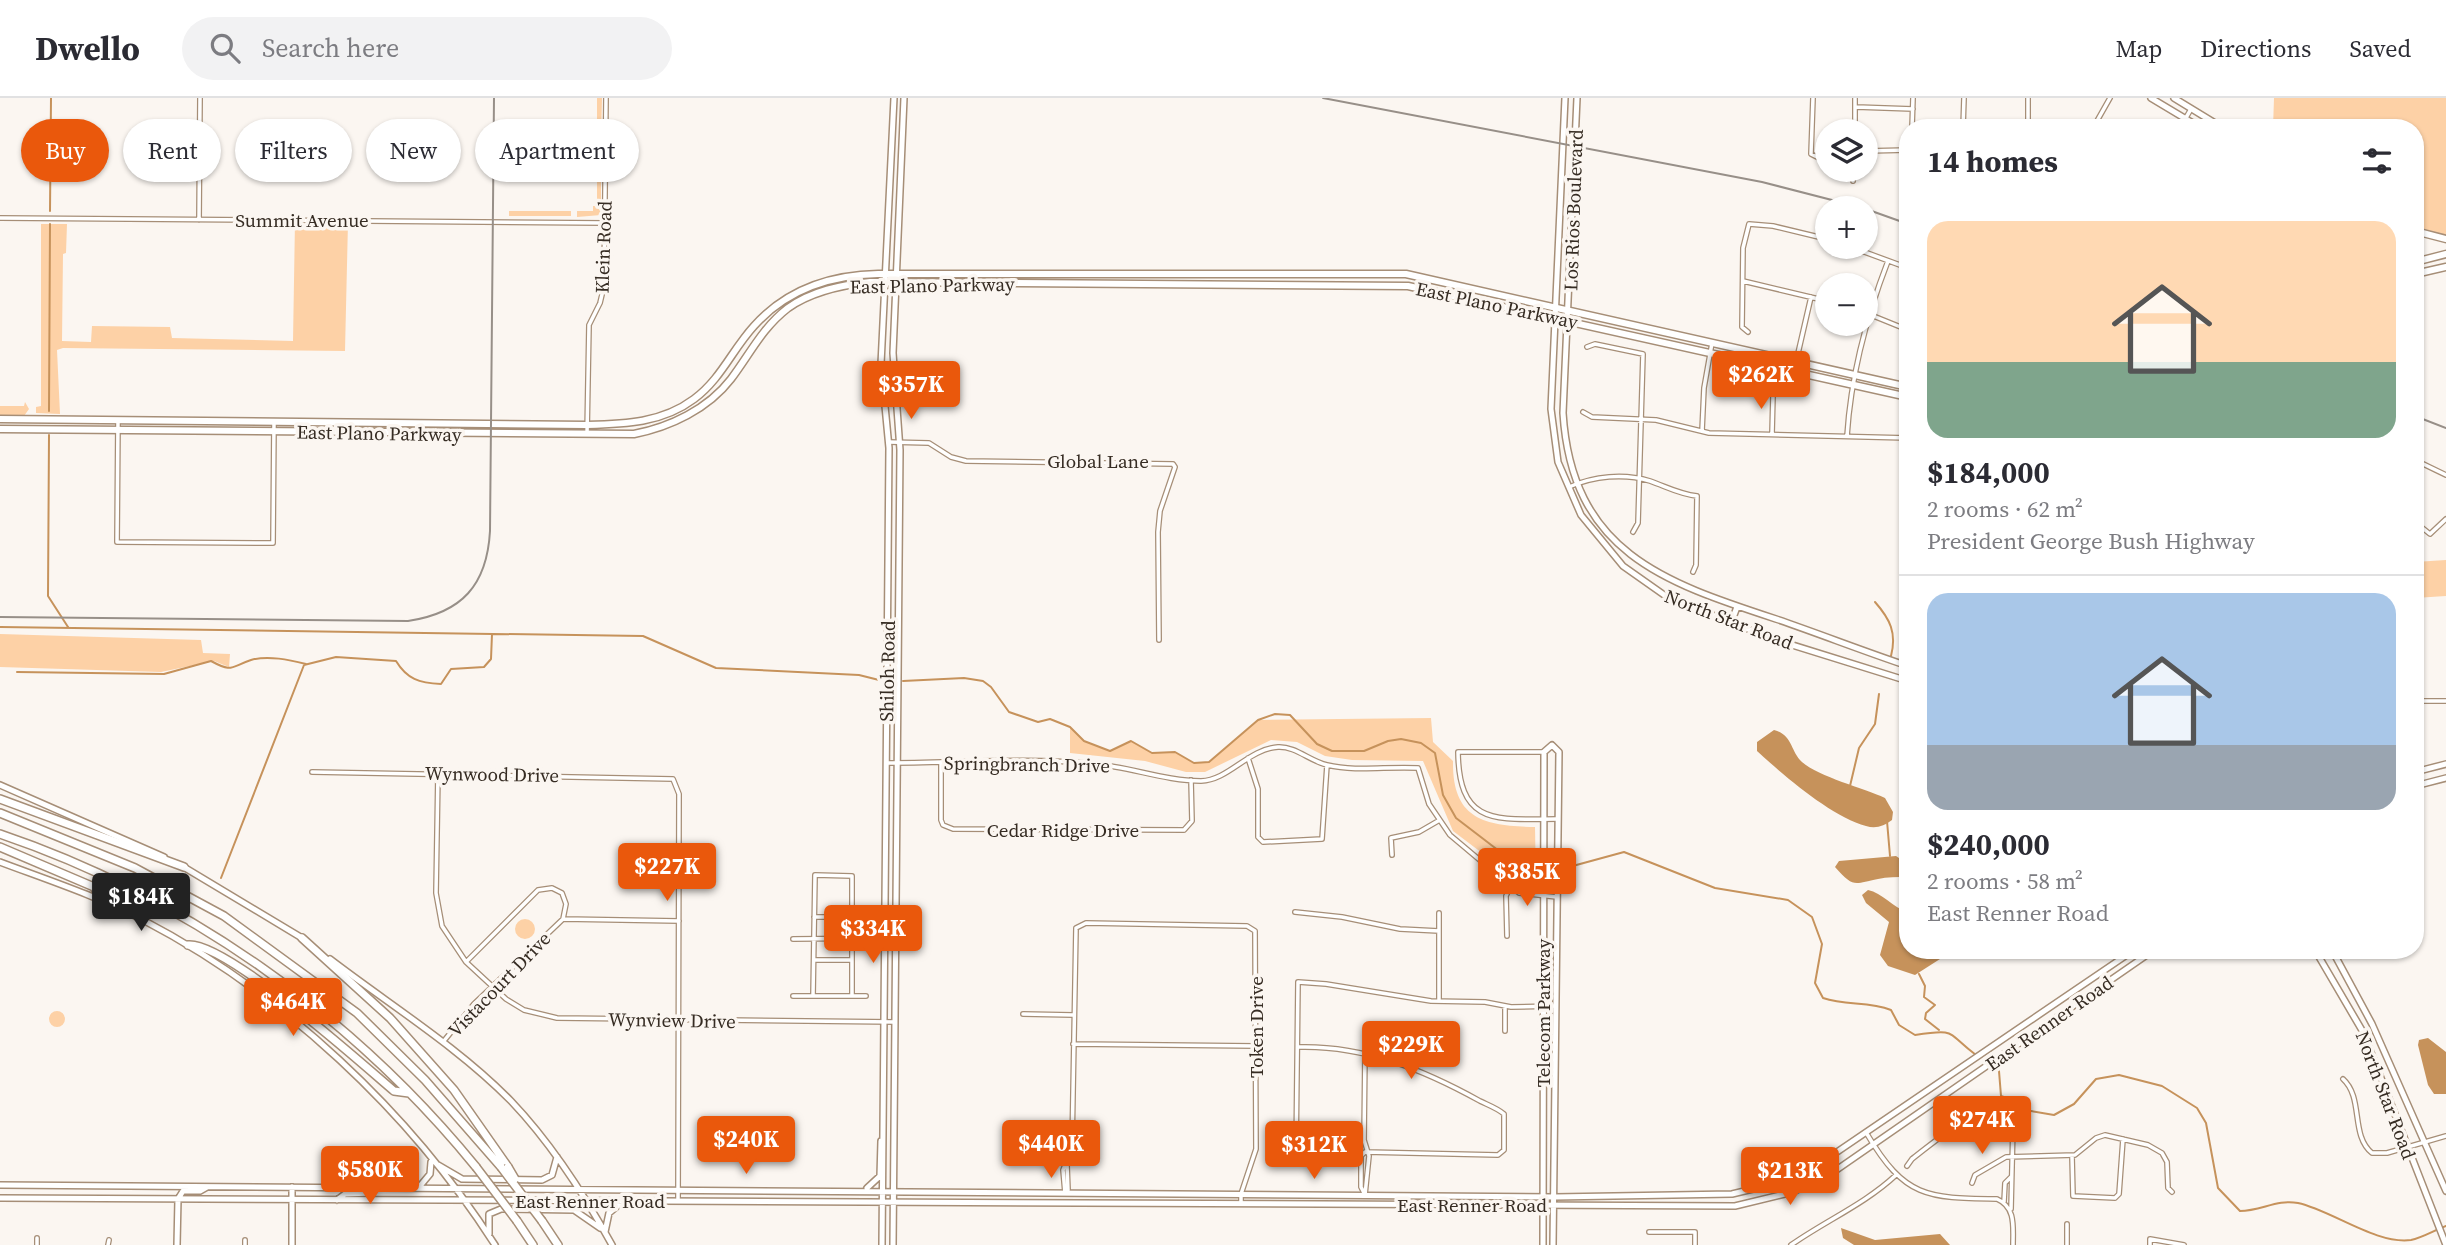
<!DOCTYPE html>
<meta charset="utf-8">
<style>
:root{--surface:#fff;--page:#f2f2f3;--text:#2b2b33;--muted:#7c7c81;--line:#e1e1e2;--accent:#ea580c}
body{margin:0;font-family:"Source Serif 4",serif;background:var(--page);color:var(--text);height:100vh;display:flex;flex-direction:column;font-size:26px;white-space:nowrap}
*{box-sizing:border-box;margin:0}
p{font-size:23px;color:var(--muted)}
.icon{flex:none;width:38px;height:38px;fill:none;stroke:currentColor;stroke-width:2;stroke-linecap:round;stroke-linejoin:round}
.map{position:relative;flex:1;overflow:hidden}
.panel{position:absolute;left:1899px;top:21px;width:525px;height:840px;display:flex;flex-direction:column;background:var(--surface);border-radius:28px;box-shadow:0 2px 5px #0004}
.panel>*{flex:none}
.banner{position:absolute;left:21px;top:21px;width:665px;height:63px;display:flex;gap:14px}
.buttons{position:absolute;left:1815px;top:21px;display:grid;gap:14px}
.buttons a{display:grid;place-items:center;width:63px;height:63px;border-radius:50%;background:var(--surface);box-shadow:0 2px 5px #0004;font-size:35px}
.price{position:absolute;translate:-50% -60px;padding:0 16px;border-radius:7px;background:var(--accent);color:#fff;font-size:23px;line-height:46px;filter:drop-shadow(0 2px 4px #0008)}
.price::after{content:'';position:absolute;left:50%;top:42px;width:21px;height:16px;margin-left:-10px;background:inherit;clip-path:polygon(0 0,100% 0,50% 100%)}
.price.current{background:#222;color:#fff}
ul{padding:0;list-style:none}
li{display:grid;align-content:center;gap:14px;height:371px;padding:0 28px}
li+li{border-top:2px solid var(--line)}
li span{display:grid;place-items:center;height:217px;border-radius:21px;color:#555}
li>.icon{margin-inline-start:auto}
span .icon{width:126px;height:126px;fill:#fffc;stroke-width:1}
li b{font-size:30px}
h2{display:flex;justify-content:space-between;align-items:center;height:84px;padding:0 28px;font-size:30px}
.pill{padding:0 24px;border-radius:32px;background:var(--surface);box-shadow:0 2px 5px #0004;font-size:24px;line-height:63px}
.pill.current{background:var(--accent);color:#fff}
header{display:flex;align-items:center;gap:42px;box-sizing:border-box;height:98px;padding:0 35px;background:var(--surface);border-bottom:2px solid var(--line)}
header strong{font-size:33px}
nav{display:flex;gap:38px;margin-inline-start:auto;font-size:24px}
.search{width:490px;height:63px;background:var(--page);display:flex;align-items:center;gap:18px;box-sizing:border-box;padding:0 24px;border-radius:38px;color:var(--muted);font-size:26px}
.map>svg:first-child{display:block}
</style>
<header>
<strong>Dwello</strong>
<div class="search"><svg class="icon" aria-label="search" viewBox="0 0 24 24"><circle cx="10" cy="10" r="6"/><path d="M15 15l6 6"/></svg>Search here</div>
<nav><a>Map</a><a>Directions</a><a>Saved</a></nav>
</header>
<div class="map">
<svg width="2446" height="1147" viewBox="0 0 2446 1147">
<rect width="100%" height="100%" fill="#fbf6f1"/>
<path fill="#fdd1a6" d="M597,0h5l-1,41h-4z
M2274,0h172v137l-31,-8v-99h-142z
M597,48h4v69l-24,2v-6h16v-5h4z
M509,113h62v5h-62z
M295,123l53,1 -3,129 -282,-3 -6,2 3,64 -24,-1v-6l5,-1v-182h26l-1,29 -3,1 -1,87 29,1 1,-16 78,1 2,11 121,3z
M25,304l4,7 -5,7 -24,-1v-9h24z
M2446,462v36l-31,2v-36z
M0,536l201,6 2,13 27,1 -1,13 -15,-6 -53,11 -161,-5z
M1431,620l2,24 20,19c-1,59 32,65 82,66l1,56 -25,-8 -58,-44 -30,-70 -71,-1 -27,-4 -28,-14 -26,-2 -66,32h-19l-41,-11 -75,-8v-26l14,14 26,10 21,-10 21,12 23,-1 19,11 15,-1 49,-42z
M515 831a10 10 0 1 1 20 0a10 10 0 1 1-20 0Z
M49 921a8 8 0 1 1 16 0a8 8 0 1 1-16 0Z"/>
<path fill="#c6925b" d="M1774,632c19,5 16,21 28,32 17,15 62,26 83,36l8,14 -1,8c-8,6 -16,9 -26,6 -34,-9 -83,-51 -109,-75v-9z
M1896,758l9,6 2,15c-10,0 -20,0 -29,2 -25,5 -24,9 -43,-12l4,-6z
M1868,792c14,3 25,17 39,22l1,38h38l-6,9 -25,16 -27,-9 -8,-11 9,-33 -23,-19 -4,-8z
M2428,940l18,14v42h-12l-6,-9 -10,-40 1,-5z
M1841,1130l34,12 65,-6 10,11h-96l-11,-7z"/>
<g fill="none" stroke-linecap="round" stroke-linejoin="round">
<path stroke="#c6925b" stroke-width="2" d="M50,113l1,-113
M49,313l1,-187
M49,337l-1,161 20,31
M1875,504c15,17 22,31 16,54
M0,529l643,9 73,32 143,7 20,5
M17,574l147,2 47,-13c22,12 19,6 40,-1 17,-5 39,0 55,4
M903,583l61,-3 19,3 8,6 18,25 29,10 12,-3 20,8 14,14 26,10 21,-10 21,12 23,-1 19,11 15,-1 49,-42 17,-6 15,1 27,29 15,7h32l24,-10 13,-2 20,4 14,10 8,42 13,23 47,36 27,11 39,2 55,-15 91,36 73,12 24,17 10,27 -7,39 8,15c23,8 45,3 68,12l8,15 16,10c43,-7 31,-2 61,20
M1850,688l9,-38 16,-24 4,-30
M1887,723l3,35
M221,780l83,-213 32,-8 60,4c11,18 23,22 45,23l10,-15 33,-2 7,-8 1,-25
M1919,876l6,12 -1,11 11,8 -9,8 -1,6 14,11
M1992,968l7,5 2,25 16,6 8,8 29,5 20,-11 22,-25 23,-4 43,11 35,22 9,15 12,65 22,23c21,0 37,-12 58,-8 33,7 79,42 113,37 11,-2 24,-10 35,-14"/>
<defs>
<path id="street" d="M1813,0l-2,56 16,8
M1855,0v33
M1856,9l57,2
M1912,30l1,-30
M1963,30l1,-30
M2028,30v-30
M2093,30l17,-30
M2180,30l11,-19
M1866,53l42,-1
M1853,83l1,-11
M0,120l605,5
M199,122l1,-122
M1851,149l57,21
M1743,183l84,20
M1866,215l42,17
M1748,234l-6,-5 1,-79 6,-24 24,2 54,13
M1587,249l8,-3 48,10 -5,169 -5,9
M1796,264l15,-65
M1769,287l4,10 -1,39
M1583,314l9,5 64,3 53,13 199,5
M118,322l-1,122 156,1 1,-121
M1702,333l2,-43 8,-45
M587,336l2,-109 11,-22 4,-17 2,-188
M1847,338c4,-62 19,-118 41,-175
M888,344l41,1 22,14 15,4 207,3 2,3 -15,44 -2,21 1,108
M2415,362l31,15
M1569,389c25,-11 55,-14 81,-6 17,6 29,13 47,15l-1,69 -3,7
M2415,424l15,12 16,-15
M2415,603h31
M1544,654h-86c1,75 39,67 99,67
M1248,660l10,31v48l5,5 59,-3 5,-74
M941,664v58l2,5 10,4 231,1 8,-9 -1,-41
M887,665c69,0 139,-6 208,1 35,3 71,17 106,17 28,-1 47,-32 77,-34 17,-1 32,14 49,18 30,7 61,1 91,3l11,36 21,31 69,58 38,4
M312,674l361,7 6,15 -1,407
M438,675l-2,120 6,33 24,36 40,37 18,11 33,8 338,4
M1392,757l-1,-17 28,-6 19,-11
M1513,787l44,4
M1295,814l47,5 58,12 39,2
M1439,815v88
M814,819h38
M1507,838l-1,-40 5,-11
M793,841l103,-1
M814,862h38
M466,864l72,-72 14,-2 10,5 4,11 -3,15
M793,898h73
M813,898l2,-121 37,1v120
M1505,909v24
M1023,916l50,1
M443,944l31,-38 89,-85 116,2
M1073,946l183,2
M1298,949c66,-2 126,23 182,54 8,4 17,7 24,13v36l-6,5 -133,-3
M1365,954l-1,88 5,16 -4,39
M2343,981c21,19 7,56 29,74h15l59,-17
M1867,1036c38,64 60,64 130,65 19,8 16,28 16,46
M1296,1058l2,-174 28,2 105,17 54,1 26,5 45,-1
M2072,1058l1,40 42,2 4,-4 4,-55
M1907,1068l5,-7c19,-14 86,-75 101,-34l-2,84
M1972,1085l3,-8 31,-18 69,-2 21,-17 9,-3 43,10 14,8 5,9 1,26 4,4
M1065,1095l-2,-23 9,-22 4,-220 10,-5 161,3 8,5 1,218 -15,45v10
M1065,1095l3,-3 -1,-25
M1365,1097l-4,-8v-31l4,-4
M2004,1104l1,-19 6,-6
M2067,1126v21
M1649,1134h46v13
M37,1147v-7
M108,1147l1,-5
M245,1147v-5
M1791,1147c34,-24 74,-41 105,-70
M2150,1147v-6l34,6"/>
<path id="secondary" d="M1565,0l-14,311 7,53 23,53 42,51 44,31 106,42 135,42
M1577,0l-14,315c9,139 100,169 213,206 44,15 87,32 132,47
M2151,0l50,30
M2174,0l49,30
M1731,525l6,-16
M2415,674l31,-8
M0,687l164,72
M2415,688l31,-8
M0,764c48,18 97,34 143,58 140,73 267,192 352,325
M182,768l120,72
M2315,852l48,82 83,213
M2332,852l40,74 74,167
M330,861c60,46 128,88 181,142 40,42 73,93 101,144
M438,1067l24,14 80,1 10,-5 5,-18
M0,1087l1555,12 177,-3 46,-11 34,-14 322,-219
M420,1088l10,-12 1,-12
M292,1089v58
M867,1090l13,-12 1,-35
M0,1100l1735,8 58,-14 39,-19 322,-223
M178,1101l5,-8h17l7,-4
M337,1102l8,-6 27,-1 4,-5
M605,1134l4,-19 12,-10
M489,1136v-20l12,-5 73,1 26,18
M177,1147l1,-46
M882,1147l7,-797 -8,-84 13,-266
M893,1147l7,-795 -7,-97 11,-255
M1543,1147l1,-493 8,-7 7,7 -6,493"/>
<path id="primary" d="M2415,133l31,8
M2415,164l31,-8
M2415,176l31,-7
M0,321l587,6c38,-1 75,-2 107,-26 27,-20 38,-49 60,-73 33,-37 76,-51 124,-52h528l502,113
M0,331l634,5c36,-7 74,-25 97,-55 19,-25 31,-51 57,-71 24,-17 53,-23 82,-26l538,4 500,111"/>
<path id="highway" d="M0,701l184,68
M0,715l135,55 89,48 133,97 68,67 76,87
M0,736c186,63 352,181 476,333
M0,749l94,40 7,13
M302,840l88,80 64,72 54,77
M188,847c37,-4 172,117 206,146l15,2
M517,1123l16,24
M542,1123l16,24"/>
</defs>
<use href="#street" stroke="#a68e77" stroke-width="6"/>
<use href="#secondary" stroke="#a68e77" stroke-width="8"/>
<use href="#primary" stroke="#a68e77" stroke-width="9"/>
<use href="#highway" stroke="#a68e77" stroke-width="10"/>
<use href="#street" stroke="#fff" stroke-width="3.5"/>
<use href="#secondary" stroke="#fff" stroke-width="5"/>
<use href="#primary" stroke="#fff" stroke-width="6"/>
<use href="#highway" stroke="#fff" stroke-width="7"/>
<path stroke="#978f88" stroke-width="2" d="M1323,0l439,84 101,26
M1866,111l42,15
M2415,318l31,12
M0,519l408,4c54,-8 79,-36 82,-90l4,-433"/>
<defs>
<path id="highway-bridge" d="M476,1069l41,54
M501,1069l41,54
M508,1069l7,12"/>
</defs>
<use href="#highway-bridge" stroke="#a68e77" stroke-width="10" stroke-linecap="butt"/>
<use href="#highway-bridge" stroke="#fff" stroke-width="7"/>
</g>
<g text-anchor="middle" stroke-width="7" stroke-linejoin="round" paint-order="stroke">
<g font-size="19" fill="#362c23" stroke="#fbf6f1">
<text transform="translate(1573 112) rotate(-88)" y="7">Los Rios Boulevard</text>
<text x="302" y="129">Summit Avenue</text>
<text transform="translate(603 149) rotate(-88)" y="7">Klein Road</text>
<text transform="translate(932 187) rotate(-1)" y="7">East Plano Parkway</text>
<text transform="translate(1497 207) rotate(12)" y="7">East Plano Parkway</text>
<text transform="translate(379 335) rotate(1)" y="7">East Plano Parkway</text>
<text x="1098" y="370">Global Lane</text>
<text transform="translate(1729 521) rotate(21)" y="7">North Star Road</text>
<text transform="translate(887 573) rotate(-89)" y="7">Shiloh Road</text>
<text transform="translate(1027 666) rotate(1)" y="7">Springbranch Drive</text>
<text transform="translate(492 676) rotate(1)" y="7">Wynwood Drive</text>
<text x="1063" y="739">Cedar Ridge Drive</text>
<text transform="translate(499 886) rotate(-46)" y="7">Vistacourt Drive</text>
<text transform="translate(1543 915) rotate(-90)" y="7">Telecom Parkway</text>
<text transform="translate(672 922) rotate(1)" y="7">Wynview Drive</text>
<text transform="translate(2049 925) rotate(-35)" y="7">East Renner Road</text>
<text transform="translate(1256 929) rotate(-90)" y="7">Token Drive</text>
<text transform="translate(2386 997) rotate(69)" y="7">North Star Road</text>
<text x="590" y="1110">East Renner Road</text>
<text x="1472" y="1114">East Renner Road</text>
</g>
</g>
</svg>
<div class="buttons">
<a><svg class="icon" aria-label="layers" viewBox="0 0 24 24"><path d="M12 4l9 5-9 5-9-5zM3 14l9 5 9-5"/></svg></a>
<a>+</a>
<a>−</a>
</div>
<b class="price" style="left:1761px;top:313px">$262K</b>
<b class="price" style="left:911px;top:323px">$357K</b>
<b class="price" style="left:667px;top:805px">$227K</b>
<b class="price" style="left:1527px;top:810px">$385K</b>
<b class="price current" style="left:141px;top:835px">$184K</b>
<b class="price" style="left:873px;top:867px">$334K</b>
<b class="price" style="left:293px;top:940px">$464K</b>
<b class="price" style="left:1411px;top:983px">$229K</b>
<b class="price" style="left:1982px;top:1058px">$274K</b>
<b class="price" style="left:746px;top:1078px">$240K</b>
<b class="price" style="left:1051px;top:1082px">$440K</b>
<b class="price" style="left:1314px;top:1083px">$312K</b>
<b class="price" style="left:370px;top:1108px">$580K</b>
<b class="price" style="left:1790px;top:1109px">$213K</b>
<div class="banner">
<a class="pill current">Buy</a>
<a class="pill">Rent</a>
<a class="pill">Filters</a>
<a class="pill">New</a>
<a class="pill">Apartment</a>
</div>
<section class="panel">
<h2>14 homes<svg class="icon" aria-label="filters" viewBox="0 0 24 24"><path d="M4 7h16M4 17h16"/><circle cx="9" cy="7" r="2"/><circle cx="15" cy="17" r="2"/></svg></h2>
<ul>
<li><span style="background:linear-gradient(#ffd9b3 65%,#7fa58c 0)"><svg class="icon" aria-label="home" viewBox="0 0 24 24"><path d="M3 11l9-7 9 7M6 9v11h12V9"/></svg></span><div><b>$184,000</b><p>2 rooms · 62 m²</p><p>President George Bush Highway</p></div></li>
<li><span style="background:linear-gradient(#a9c7e8 70%,#9aa5b1 0)"><svg class="icon" aria-label="home" viewBox="0 0 24 24"><path d="M3 11l9-7 9 7M6 9v11h12V9"/></svg></span><div><b>$240,000</b><p>2 rooms · 58 m²</p><p>East Renner Road</p></div></li>
</ul>
</section>
</div>
